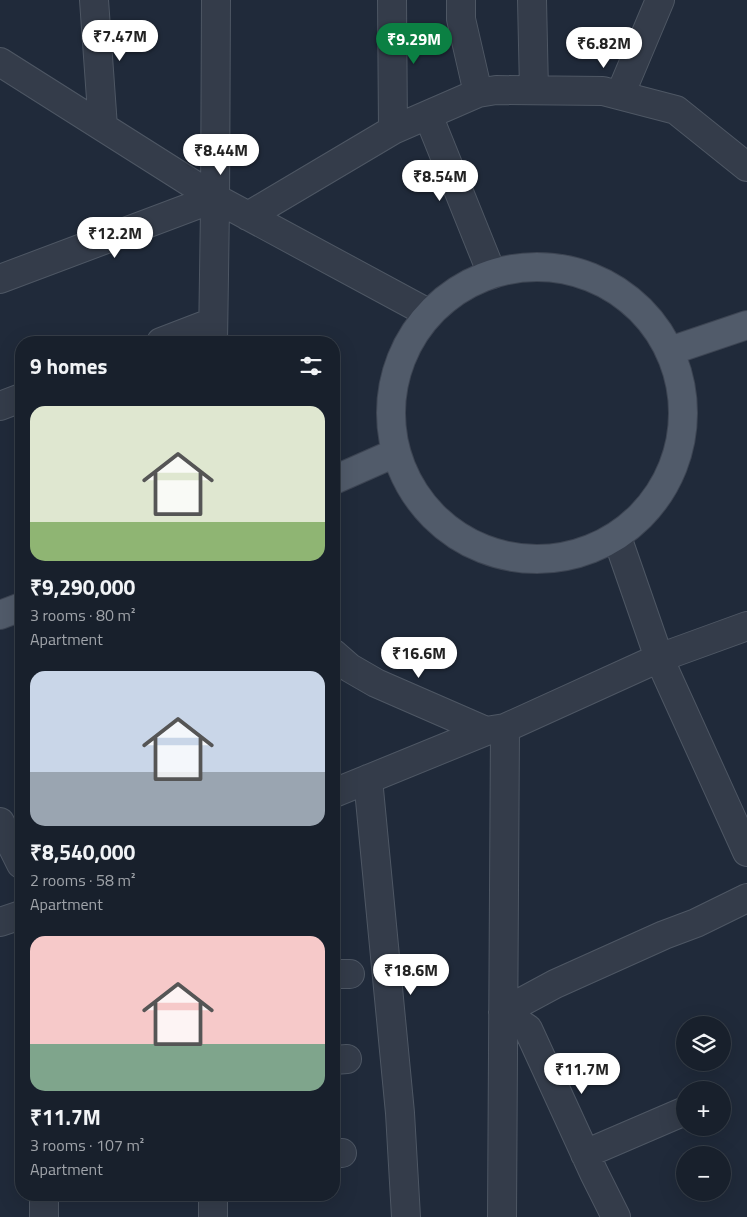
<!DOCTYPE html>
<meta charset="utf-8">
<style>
:root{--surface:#18202c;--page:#252d38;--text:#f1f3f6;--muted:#9fa3a9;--line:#363e48;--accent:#0b8043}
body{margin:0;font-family:"Titillium Web",sans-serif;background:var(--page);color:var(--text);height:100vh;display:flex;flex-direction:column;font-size:19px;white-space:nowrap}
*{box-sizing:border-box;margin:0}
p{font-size:16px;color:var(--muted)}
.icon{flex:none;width:28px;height:28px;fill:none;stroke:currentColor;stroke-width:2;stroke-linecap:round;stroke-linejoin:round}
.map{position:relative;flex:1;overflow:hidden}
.drawer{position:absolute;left:15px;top:336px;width:325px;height:865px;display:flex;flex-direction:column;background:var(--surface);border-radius:20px;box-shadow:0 5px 20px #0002,0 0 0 1px var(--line)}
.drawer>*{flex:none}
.buttons{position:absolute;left:676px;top:1016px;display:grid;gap:10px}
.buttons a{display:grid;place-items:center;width:55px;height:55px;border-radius:50%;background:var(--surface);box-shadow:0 5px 20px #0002,0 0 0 1px var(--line);font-size:25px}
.price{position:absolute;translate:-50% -42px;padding:0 11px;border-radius:18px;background:#fff;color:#222;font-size:16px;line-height:32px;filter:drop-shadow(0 1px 2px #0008)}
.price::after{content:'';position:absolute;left:50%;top:30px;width:15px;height:11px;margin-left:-8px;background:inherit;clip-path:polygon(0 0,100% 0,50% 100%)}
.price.active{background:var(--accent);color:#fff}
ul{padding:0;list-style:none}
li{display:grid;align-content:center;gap:10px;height:265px;padding:0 15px}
li span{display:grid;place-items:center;height:155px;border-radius:15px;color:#555}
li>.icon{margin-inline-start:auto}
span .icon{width:90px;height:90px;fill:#fffc;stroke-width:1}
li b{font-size:21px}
h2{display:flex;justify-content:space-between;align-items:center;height:60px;padding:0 15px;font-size:21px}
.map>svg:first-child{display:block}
</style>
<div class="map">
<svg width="747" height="1217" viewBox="0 0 747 1217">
<rect width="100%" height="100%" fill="#202a3a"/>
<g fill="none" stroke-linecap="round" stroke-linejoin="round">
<defs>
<path id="minor" d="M94,0l9,127
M392,0l1,130
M461,0v19l17,74 18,-3 107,1 73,19 71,57
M532,0l2,90
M0,62l215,136 213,115
M620,95l40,-95
M428,115l64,159
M248,216l145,-86 85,-37
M0,279l215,-81
M161,342l52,-20
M213,342l2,-135 1,-207
M0,406l21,-8
M617,537l42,121 88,194
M334,654l16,14 26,15 110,48
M368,779l32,334 6,104
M334,793l152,-62 19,-3 154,-70 88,-32
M0,822l21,42
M0,922l21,-7
M334,974h16
M334,1060l13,-1
M334,1153h8
M585,1154l100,-43
M44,1195v22
M213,1195v22
M502,1217l3,-489
M616,1217l-22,-44 -66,-144 -25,-17 52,-28 109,-49 32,-12 51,-25"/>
<path id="major" d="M391 413a146 146 0 1 1 292 0a146 146 0 1 1-292 0Z
M670,351l77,-26
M334,480l61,-27
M0,615l21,-8"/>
</defs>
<use href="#minor" stroke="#4e5764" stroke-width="30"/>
<use href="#major" stroke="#3d4553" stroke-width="30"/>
<use href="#minor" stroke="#343c4a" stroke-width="28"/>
<use href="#major" stroke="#515b6a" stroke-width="28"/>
</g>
</svg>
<div class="buttons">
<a><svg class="icon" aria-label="layers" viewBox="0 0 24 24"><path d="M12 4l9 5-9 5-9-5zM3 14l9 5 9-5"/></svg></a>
<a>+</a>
<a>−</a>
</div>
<b class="price" style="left:120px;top:62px">₹7.47M</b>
<b class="price active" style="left:414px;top:65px">₹9.29M</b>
<b class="price" style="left:604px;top:69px">₹6.82M</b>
<b class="price" style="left:221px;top:176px">₹8.44M</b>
<b class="price" style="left:440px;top:202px">₹8.54M</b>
<b class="price" style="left:115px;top:259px">₹12.2M</b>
<b class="price" style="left:419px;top:679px">₹16.6M</b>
<b class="price" style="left:411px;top:996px">₹18.6M</b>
<b class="price" style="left:582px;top:1095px">₹11.7M</b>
<section class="drawer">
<h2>9 homes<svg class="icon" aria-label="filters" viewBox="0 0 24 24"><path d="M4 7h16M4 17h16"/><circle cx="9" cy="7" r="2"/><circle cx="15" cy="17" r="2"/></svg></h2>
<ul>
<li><span style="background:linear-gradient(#dfe7d0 75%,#8fb573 0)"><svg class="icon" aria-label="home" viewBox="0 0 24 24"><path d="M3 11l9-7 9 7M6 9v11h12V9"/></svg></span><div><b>₹9,290,000</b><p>3 rooms · 80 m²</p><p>Apartment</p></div></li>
<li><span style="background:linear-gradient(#c9d6e8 65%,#9aa5b1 0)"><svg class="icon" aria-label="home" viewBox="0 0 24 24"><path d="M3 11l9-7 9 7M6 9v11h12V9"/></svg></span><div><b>₹8,540,000</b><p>2 rooms · 58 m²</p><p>Apartment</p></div></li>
<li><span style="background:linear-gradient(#f6c9c9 70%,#7fa58c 0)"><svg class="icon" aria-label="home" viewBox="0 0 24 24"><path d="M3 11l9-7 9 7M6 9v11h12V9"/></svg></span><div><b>₹11.7M</b><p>3 rooms · 107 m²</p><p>Apartment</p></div></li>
</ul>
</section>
</div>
